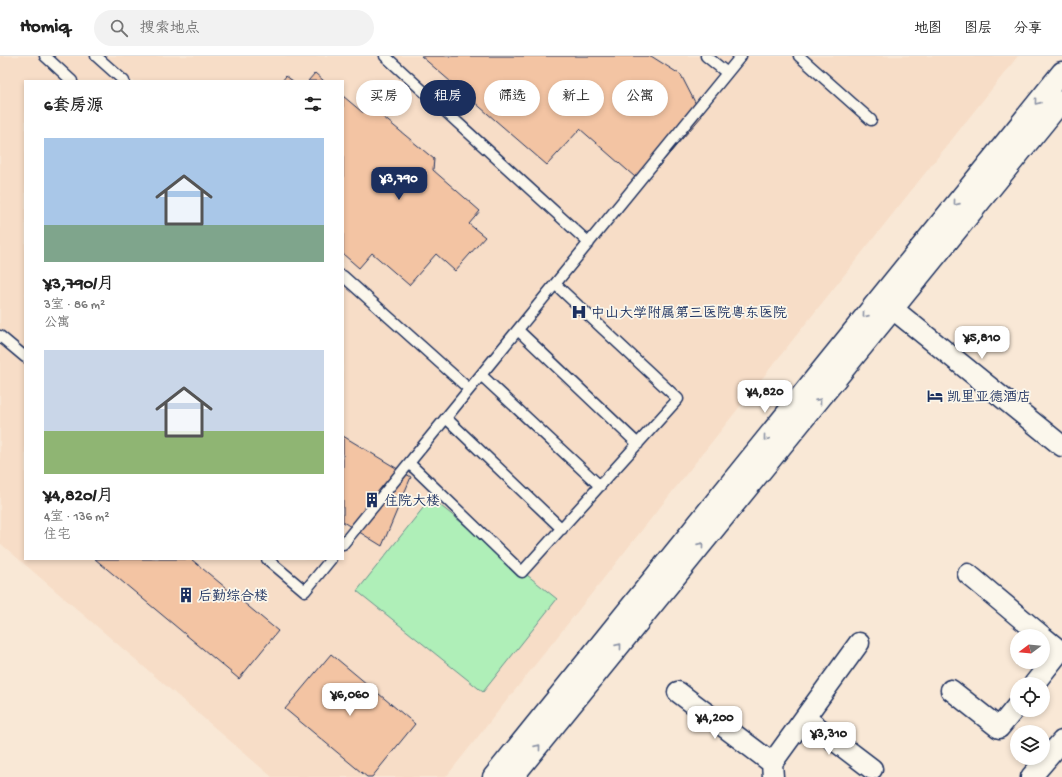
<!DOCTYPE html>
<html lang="zh">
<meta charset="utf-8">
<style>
:root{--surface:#fff;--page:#f2f2f2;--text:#222;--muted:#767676;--line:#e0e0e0;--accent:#1b2f5e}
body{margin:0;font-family:"Gochi Hand","LXGW WenKai TC",sans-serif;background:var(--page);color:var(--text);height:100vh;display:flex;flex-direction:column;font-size:15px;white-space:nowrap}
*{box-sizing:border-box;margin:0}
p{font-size:13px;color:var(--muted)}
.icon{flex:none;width:22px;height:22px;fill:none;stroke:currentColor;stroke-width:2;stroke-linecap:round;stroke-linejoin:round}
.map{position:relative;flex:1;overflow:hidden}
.drawer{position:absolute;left:24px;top:24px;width:320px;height:480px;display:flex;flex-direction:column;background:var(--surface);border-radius:0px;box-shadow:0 2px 6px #0003}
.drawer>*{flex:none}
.hud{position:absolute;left:356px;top:24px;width:380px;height:36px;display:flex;gap:8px}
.needle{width:26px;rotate:254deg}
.fabs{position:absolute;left:1010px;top:573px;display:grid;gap:8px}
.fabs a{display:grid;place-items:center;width:40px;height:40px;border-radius:50%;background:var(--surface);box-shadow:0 2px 6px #0003;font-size:20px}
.price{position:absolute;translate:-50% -34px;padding:0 9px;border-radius:8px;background:#fff;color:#222;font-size:13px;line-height:26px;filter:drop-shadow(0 1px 2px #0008)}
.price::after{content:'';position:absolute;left:50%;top:24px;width:12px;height:9px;margin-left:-6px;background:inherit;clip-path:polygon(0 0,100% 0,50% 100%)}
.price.current{background:var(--accent);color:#fff}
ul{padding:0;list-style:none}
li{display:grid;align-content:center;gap:8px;height:212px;padding:0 20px}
li span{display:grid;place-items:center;height:124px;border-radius:0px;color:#555}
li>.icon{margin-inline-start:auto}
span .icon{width:72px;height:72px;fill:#fffc;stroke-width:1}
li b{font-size:17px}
h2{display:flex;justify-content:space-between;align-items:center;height:48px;padding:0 20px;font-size:17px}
.chip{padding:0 14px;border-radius:18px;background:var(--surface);box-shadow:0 2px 6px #0003;font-size:14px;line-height:36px}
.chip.current{background:var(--accent);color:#fff}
header{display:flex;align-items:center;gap:24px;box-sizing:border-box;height:56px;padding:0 20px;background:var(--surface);border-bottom:1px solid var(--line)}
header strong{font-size:19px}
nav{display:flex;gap:22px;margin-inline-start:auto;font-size:14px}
.search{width:280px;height:36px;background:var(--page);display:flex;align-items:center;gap:10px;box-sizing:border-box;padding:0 14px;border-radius:22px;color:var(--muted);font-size:15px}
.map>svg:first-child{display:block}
</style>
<header>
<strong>Homiq</strong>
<div class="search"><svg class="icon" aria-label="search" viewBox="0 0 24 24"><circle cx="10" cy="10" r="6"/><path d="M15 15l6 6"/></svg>搜索地点</div>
<nav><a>地图</a><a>图层</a><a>分享</a></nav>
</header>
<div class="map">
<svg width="1062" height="721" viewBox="0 0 1062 721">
<rect width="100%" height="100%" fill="#f9e8d6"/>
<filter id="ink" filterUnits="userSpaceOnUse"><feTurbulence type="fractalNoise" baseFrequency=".025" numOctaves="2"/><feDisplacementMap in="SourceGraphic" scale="8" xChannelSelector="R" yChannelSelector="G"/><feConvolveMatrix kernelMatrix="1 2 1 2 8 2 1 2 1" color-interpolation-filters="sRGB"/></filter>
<g filter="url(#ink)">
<path fill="#f7ddc7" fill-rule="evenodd" d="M0,0h1018l-572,721h-174l-272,-234zM25,25h318v478h-318z"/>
<path fill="#afefb8" stroke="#658f8b" d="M431,442l126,101 -74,93 -126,-101z"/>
<path fill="#f3c4a3" stroke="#1b2f5e" d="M421,0h230l30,19 21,41 -59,68 -63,-55 -33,36z
M315,17l9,8h-16z
M286,20l7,5h-11z
M343,40l19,16h15l57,47 -1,11 47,41 -11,13 16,13 -30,34 -19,-17 -27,31 -37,-32 -13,15 -16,-14z
M343,380l68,41 -29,69 -39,-24z
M95,503h96l87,72 -39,48z
M331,598l84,70 -43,53h-5l-82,-68z"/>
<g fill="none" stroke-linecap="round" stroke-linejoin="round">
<defs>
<path id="service" d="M45,0l27,25
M96,0l28,25
M385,0l204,187
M706,0l21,17
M799,0l72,64
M343,220l126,113
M518,274l120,114
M0,280l25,21
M481,319l119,111
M446,362l116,111
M409,407l113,109 156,-173 -123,-115
M343,488l398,-488
M267,503l38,32 26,-32"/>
<path id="minor" d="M885,244l8,9 169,137
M968,518l74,62
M1034,628l26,-33 -17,-14
M951,634l48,38 18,-22
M678,636l94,71 1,14
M805,662l67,51
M772,707l87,-120
M493,721l569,-705
M513,721l549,-676
M1031,721l31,-36"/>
</defs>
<use href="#service" stroke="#1b2f5e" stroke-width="13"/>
<use href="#minor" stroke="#1b2f5e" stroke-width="23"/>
<use href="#service" stroke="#fbf7ec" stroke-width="10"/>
<use href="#minor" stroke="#fbf7ec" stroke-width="20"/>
</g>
<defs><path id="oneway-chevron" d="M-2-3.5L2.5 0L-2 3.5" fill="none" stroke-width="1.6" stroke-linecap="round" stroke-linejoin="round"/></defs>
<g stroke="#8b93a5">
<use href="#oneway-chevron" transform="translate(1037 46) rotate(129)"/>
<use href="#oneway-chevron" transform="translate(956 147) rotate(129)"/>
<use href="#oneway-chevron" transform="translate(865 259) rotate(129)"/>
<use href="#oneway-chevron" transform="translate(819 345) rotate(-51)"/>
<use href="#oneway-chevron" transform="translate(766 382) rotate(129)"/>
<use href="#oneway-chevron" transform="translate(701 489) rotate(-51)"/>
<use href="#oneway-chevron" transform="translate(619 590) rotate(-51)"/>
<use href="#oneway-chevron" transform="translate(538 691) rotate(-51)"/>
</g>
</g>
<defs>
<symbol id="hospital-bare" viewBox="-9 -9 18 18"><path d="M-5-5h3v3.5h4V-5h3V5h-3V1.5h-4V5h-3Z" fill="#1b2f5e" stroke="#fbf7ec" stroke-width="2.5" paint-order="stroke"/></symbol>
<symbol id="hotel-bare" viewBox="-9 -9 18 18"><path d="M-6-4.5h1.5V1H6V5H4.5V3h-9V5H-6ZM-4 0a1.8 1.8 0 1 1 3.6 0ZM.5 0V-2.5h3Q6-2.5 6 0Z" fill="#1b2f5e" stroke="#fbf7ec" stroke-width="2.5" paint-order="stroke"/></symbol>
<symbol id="building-bare" viewBox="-9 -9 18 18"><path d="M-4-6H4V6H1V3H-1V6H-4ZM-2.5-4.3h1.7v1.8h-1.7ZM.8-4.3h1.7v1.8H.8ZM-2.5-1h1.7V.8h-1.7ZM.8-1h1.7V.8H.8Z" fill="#1b2f5e" stroke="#fbf7ec" stroke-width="2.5" paint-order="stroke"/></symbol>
</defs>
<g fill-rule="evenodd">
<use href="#hospital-bare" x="568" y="245" width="22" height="22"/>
<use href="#hotel-bare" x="924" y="329" width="22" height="22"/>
<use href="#building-bare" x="361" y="433" width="22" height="22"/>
<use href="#building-bare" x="175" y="528" width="22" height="22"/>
</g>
<g text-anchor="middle" stroke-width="3.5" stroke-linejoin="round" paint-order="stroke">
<g font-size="14" fill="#1b2f5e" stroke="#fbf7ec" text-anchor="start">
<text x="591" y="261">中山大学附属第三医院粤东医院</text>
<text x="947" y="345">凯里亚德酒店</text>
<text x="384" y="449">住院大楼</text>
<text x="198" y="544">后勤综合楼</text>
</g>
</g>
</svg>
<div class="fabs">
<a><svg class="needle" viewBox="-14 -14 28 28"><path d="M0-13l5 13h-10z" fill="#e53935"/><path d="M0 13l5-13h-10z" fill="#767676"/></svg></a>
<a><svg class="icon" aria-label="locate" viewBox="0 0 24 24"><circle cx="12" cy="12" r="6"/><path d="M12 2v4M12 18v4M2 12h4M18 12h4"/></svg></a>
<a><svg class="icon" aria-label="layers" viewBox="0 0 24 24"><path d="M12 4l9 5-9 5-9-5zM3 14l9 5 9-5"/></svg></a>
</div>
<b class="price current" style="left:399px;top:145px">¥3,790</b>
<b class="price" style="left:982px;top:304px">¥5,810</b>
<b class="price" style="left:765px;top:358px">¥4,820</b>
<b class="price" style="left:350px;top:661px">¥6,060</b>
<b class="price" style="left:715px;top:684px">¥4,200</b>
<b class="price" style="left:829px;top:700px">¥3,310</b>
<div class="hud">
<a class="chip">买房</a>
<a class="chip current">租房</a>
<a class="chip">筛选</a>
<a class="chip">新上</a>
<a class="chip">公寓</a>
</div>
<section class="drawer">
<h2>6套房源<svg class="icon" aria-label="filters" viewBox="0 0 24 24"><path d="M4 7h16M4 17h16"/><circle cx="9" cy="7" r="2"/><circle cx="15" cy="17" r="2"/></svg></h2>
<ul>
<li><span style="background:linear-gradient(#a9c7e8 70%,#7fa58c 0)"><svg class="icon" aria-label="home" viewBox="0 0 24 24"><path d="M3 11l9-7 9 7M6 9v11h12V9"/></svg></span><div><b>¥3,790/月</b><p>3室 · 86 m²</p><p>公寓</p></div></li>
<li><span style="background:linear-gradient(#c9d6e8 65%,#8fb573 0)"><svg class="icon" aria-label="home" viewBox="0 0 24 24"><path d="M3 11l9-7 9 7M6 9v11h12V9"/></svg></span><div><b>¥4,820/月</b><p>4室 · 136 m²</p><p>住宅</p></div></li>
</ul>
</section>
</div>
